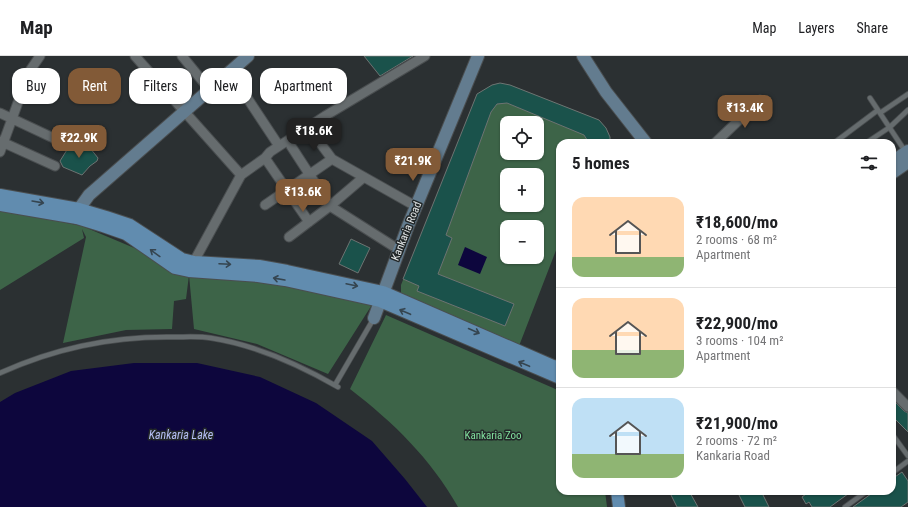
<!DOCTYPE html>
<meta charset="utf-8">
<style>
:root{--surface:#fff;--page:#f6f6f6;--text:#202124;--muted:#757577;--line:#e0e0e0;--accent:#825a37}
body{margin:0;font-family:"Roboto Condensed",sans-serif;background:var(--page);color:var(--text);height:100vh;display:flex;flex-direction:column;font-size:15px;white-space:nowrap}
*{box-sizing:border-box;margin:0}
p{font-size:13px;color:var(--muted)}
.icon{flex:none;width:22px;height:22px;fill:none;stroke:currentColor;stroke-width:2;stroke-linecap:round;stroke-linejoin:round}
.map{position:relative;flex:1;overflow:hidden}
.panel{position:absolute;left:556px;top:83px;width:340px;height:356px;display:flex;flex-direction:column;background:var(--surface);border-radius:12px;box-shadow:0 1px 3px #0004}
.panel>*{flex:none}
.hud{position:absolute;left:12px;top:12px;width:380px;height:36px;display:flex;gap:8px}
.tools{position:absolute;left:500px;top:60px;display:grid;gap:8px}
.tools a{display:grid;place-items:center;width:44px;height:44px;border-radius:8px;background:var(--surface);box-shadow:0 1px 3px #0004;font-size:20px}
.price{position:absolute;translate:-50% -34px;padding:0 9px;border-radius:8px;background:var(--accent);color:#fff;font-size:13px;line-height:26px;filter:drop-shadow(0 1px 2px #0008)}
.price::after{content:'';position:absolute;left:50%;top:24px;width:12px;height:9px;margin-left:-6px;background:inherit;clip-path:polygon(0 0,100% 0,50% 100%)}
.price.active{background:#222;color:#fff}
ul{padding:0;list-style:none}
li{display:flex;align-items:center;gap:12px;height:100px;padding:0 16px}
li+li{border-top:1px solid var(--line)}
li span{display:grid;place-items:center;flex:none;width:112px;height:80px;border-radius:12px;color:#555}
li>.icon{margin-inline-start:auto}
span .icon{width:48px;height:48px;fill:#fffc;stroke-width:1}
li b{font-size:17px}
h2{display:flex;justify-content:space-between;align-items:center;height:48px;padding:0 16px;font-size:17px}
.chip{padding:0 14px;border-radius:12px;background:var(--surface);box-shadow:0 1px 3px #0004;font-size:14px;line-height:36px}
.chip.active{background:var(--accent);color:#fff}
header{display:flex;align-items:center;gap:24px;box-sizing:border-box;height:56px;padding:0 20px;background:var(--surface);border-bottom:1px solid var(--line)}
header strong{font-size:19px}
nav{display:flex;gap:22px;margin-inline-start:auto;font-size:14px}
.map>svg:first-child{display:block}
</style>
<header>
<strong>Map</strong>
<nav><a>Map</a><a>Layers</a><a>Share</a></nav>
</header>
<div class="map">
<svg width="908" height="451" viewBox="0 0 908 451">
<rect width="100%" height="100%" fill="#2b3032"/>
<path fill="#3d6448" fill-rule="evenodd" d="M500,27l10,2 89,35c6,7 11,13 11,23h-50v97l-41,106 -118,-52v-9l76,-191 15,-9zM507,67h30v30h-30zM507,119h30v30h-30zM507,171h30v30h-30z
M0,154l82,16 107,45 186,29 -47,74 -71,-30 -63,-15 -5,-54 -3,24 -12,2 -2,28 -46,1 -63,13 23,-106 -4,-8 2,9 -84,52z
M386,259l174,76v100h45l2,16h-149c-28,-49 -64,-84 -108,-118z"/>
<path fill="#0d063d" d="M465,191l22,10 -7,17 -22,-9z
M134,307h63l63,14 56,26 56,38 33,38 22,28h-427v-105l15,-9 56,-22z"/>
<path fill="#1a524b" stroke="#6d7372" d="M364,0h49l-33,20z
M500,27l10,2 89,35 7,8 4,9v6h-21l-5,-8 -77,-32 -10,1 -6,8 -45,123 6,3 -14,36 76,30 -9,22 -88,-35 2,-5 -16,-7 74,-185 15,-9z
M86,87l12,15 -1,3 -7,5 -8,9 -19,-8 -3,-6 10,-16 10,4z
M351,183l19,9 -12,25 -19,-9z
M892,343l12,12 4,2v19l-16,-16z
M902,416l6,9v21l-7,5h-48l22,-16h17v-12z
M669,435h20l9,16h-21z
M737,435h24l8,16h-24z
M810,435h42l-22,16h-18l-3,-5 -3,2 -4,-7z"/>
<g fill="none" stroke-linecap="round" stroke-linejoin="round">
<defs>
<path id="lane" d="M870,42l35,53
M880,57l28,-19
M834,87l44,-33
M866,87l24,-16 18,-17
M0,317c55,-25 114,-37 174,-36 12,0 25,-1 37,1 45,7 87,26 127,49
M335,329l39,-67
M892,378l16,22
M892,417l16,-12
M845,451l22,-16"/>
<path id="street" d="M135,0l106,119
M182,0l27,33
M230,16l49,74
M0,57l64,30
M312,76l20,27 78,44
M0,85l55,25
M715,87l45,-43
M291,90l39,60 63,40
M0,96l29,-80 11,-16
M265,102l44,64
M265,149l67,-46
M289,181l41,-31 34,-29
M191,211l50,-92 24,-17 5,-6 55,-36 100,-60
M892,335l16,16"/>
<path id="secondary" d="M583,0l23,36 40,51
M892,106l16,-11
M892,117l16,-11
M77,162l2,-9 10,-14 159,-139
M374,262l34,-92 70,-170"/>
<path id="primary" d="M0,139l79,14 27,8 24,8 52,34 12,3 65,4 28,5 96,21 170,74 7,1
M0,149l77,13 26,8 23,8 49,34 14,3 69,5 27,4 95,21 180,77
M617,435l2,16"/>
</defs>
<use href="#lane" stroke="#4a4e50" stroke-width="6"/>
<use href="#street" stroke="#4a4e50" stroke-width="11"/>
<use href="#secondary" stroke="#4a4e50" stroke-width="14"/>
<use href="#primary" stroke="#4a4e50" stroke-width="14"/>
<use href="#lane" stroke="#666c6e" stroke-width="4.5"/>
<use href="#street" stroke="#666c6e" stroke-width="9"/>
<use href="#secondary" stroke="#637c8f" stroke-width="12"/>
<use href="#primary" stroke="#618caf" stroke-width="12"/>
</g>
<defs><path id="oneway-shaft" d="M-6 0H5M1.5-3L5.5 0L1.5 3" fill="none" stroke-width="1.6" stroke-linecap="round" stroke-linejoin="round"/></defs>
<g stroke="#354550">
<use href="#oneway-shaft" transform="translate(38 146) rotate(10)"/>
<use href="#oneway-shaft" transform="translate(155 197) rotate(-144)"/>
<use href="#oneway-shaft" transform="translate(225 208) rotate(3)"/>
<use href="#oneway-shaft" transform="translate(279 223) rotate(-170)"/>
<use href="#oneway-shaft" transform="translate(352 229) rotate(12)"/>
<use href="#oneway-shaft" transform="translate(405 256) rotate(-157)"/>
<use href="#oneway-shaft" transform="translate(474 275) rotate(24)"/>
<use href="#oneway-shaft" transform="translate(524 308) rotate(-157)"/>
</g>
<g text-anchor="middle" stroke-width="3" stroke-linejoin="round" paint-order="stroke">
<g font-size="11" fill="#e5e9ea" stroke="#222728">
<text transform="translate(406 175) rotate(-68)" y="4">Kankaria Road</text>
</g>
<g font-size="11" fill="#81de9d" stroke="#222728">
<text x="493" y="383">Kankaria Zoo</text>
</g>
<g font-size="12" font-style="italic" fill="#b6bff5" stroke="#222728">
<text x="181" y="383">Kankaria Lake</text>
</g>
</g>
</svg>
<div class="tools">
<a><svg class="icon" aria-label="locate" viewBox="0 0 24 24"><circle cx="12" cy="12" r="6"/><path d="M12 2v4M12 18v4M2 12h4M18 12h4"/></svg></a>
<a>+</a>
<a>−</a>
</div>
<b class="price" style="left:745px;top:73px">₹13.4K</b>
<b class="price active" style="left:314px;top:96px">₹18.6K</b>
<b class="price" style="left:79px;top:103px">₹22.9K</b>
<b class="price" style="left:413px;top:126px">₹21.9K</b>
<b class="price" style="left:303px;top:157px">₹13.6K</b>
<div class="hud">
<a class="chip">Buy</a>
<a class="chip active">Rent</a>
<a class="chip">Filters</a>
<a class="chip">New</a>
<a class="chip">Apartment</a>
</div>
<section class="panel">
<h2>5 homes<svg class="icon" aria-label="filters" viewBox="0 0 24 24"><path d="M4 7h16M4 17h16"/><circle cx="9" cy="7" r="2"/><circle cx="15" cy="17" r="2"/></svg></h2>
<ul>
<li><span style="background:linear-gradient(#ffd9b3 75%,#8fb573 0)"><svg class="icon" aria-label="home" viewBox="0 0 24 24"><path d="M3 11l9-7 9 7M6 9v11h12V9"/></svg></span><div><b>₹18,600/mo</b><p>2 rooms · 68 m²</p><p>Apartment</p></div></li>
<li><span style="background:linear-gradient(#ffd9b3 65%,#8fb573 0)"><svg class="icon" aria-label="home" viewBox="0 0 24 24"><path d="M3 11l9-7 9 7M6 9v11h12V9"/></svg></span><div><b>₹22,900/mo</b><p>3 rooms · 104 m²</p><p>Apartment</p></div></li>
<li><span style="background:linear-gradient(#bfe0f5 70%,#8fb573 0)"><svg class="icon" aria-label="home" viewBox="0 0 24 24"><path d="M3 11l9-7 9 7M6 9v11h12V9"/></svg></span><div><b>₹21,900/mo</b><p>2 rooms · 72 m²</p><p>Kankaria Road</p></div></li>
</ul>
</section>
</div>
